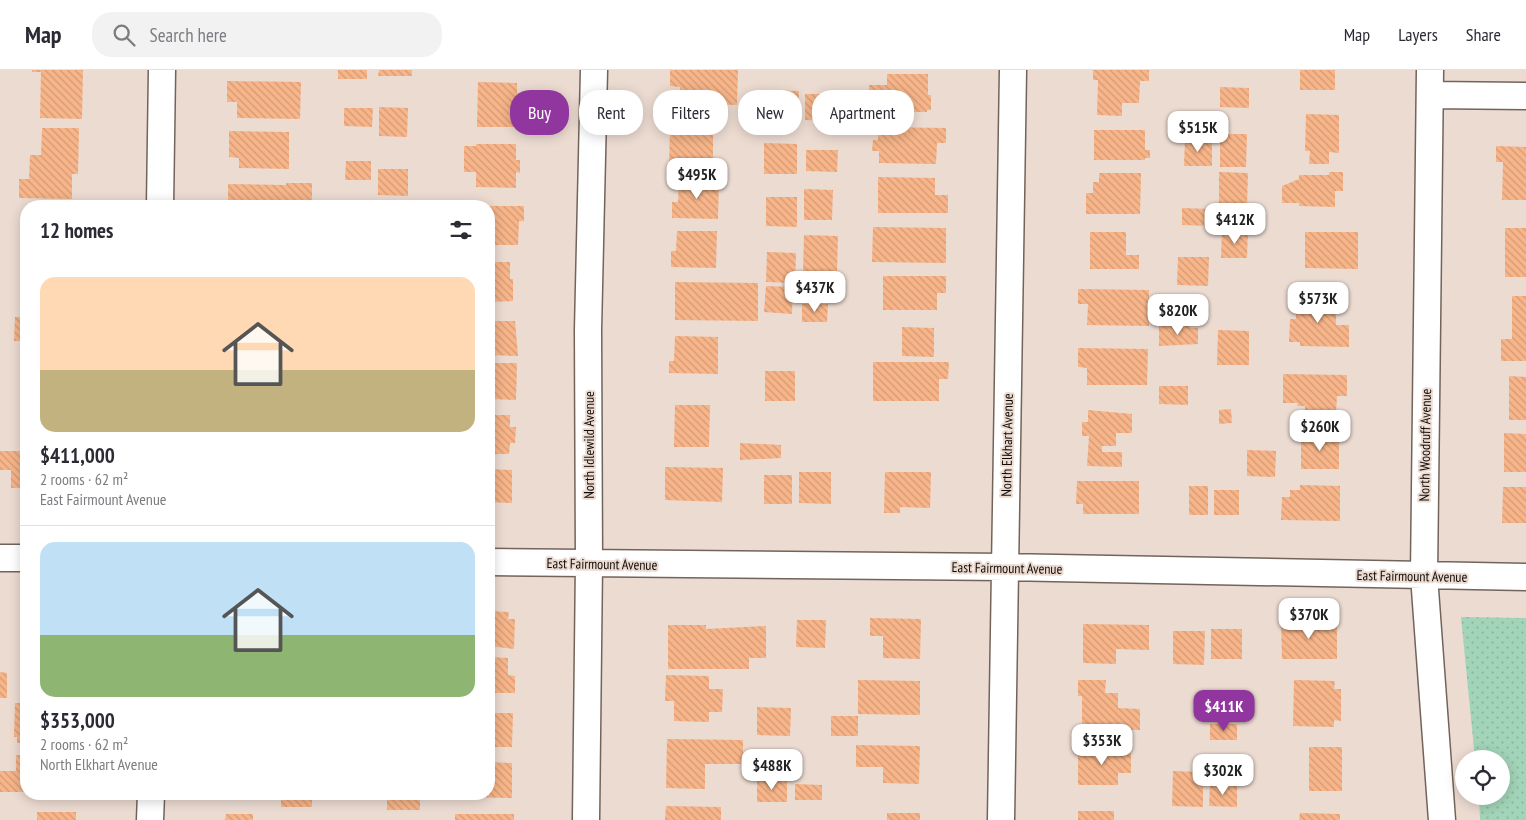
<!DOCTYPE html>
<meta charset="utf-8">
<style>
:root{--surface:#fff;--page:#f2f2f3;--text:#2b2b33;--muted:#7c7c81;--line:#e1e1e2;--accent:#91359f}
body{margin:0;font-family:"PT Sans Narrow",sans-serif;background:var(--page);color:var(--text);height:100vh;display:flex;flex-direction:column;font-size:19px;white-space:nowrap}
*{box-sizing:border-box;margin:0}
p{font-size:16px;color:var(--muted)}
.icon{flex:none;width:28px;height:28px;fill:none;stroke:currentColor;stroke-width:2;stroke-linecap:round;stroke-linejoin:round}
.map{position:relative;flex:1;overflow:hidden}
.panel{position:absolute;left:20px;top:130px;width:475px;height:600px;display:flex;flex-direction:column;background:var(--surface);border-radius:20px;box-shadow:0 2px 12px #0003}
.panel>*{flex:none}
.banner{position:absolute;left:510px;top:20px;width:475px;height:45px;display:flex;gap:10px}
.buttons{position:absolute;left:1455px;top:680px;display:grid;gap:10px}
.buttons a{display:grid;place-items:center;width:55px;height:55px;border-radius:50%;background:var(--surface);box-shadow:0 2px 12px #0003;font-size:25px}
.price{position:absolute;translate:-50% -42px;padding:0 11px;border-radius:10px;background:#fff;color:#222;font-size:16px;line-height:32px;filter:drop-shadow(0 1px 2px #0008)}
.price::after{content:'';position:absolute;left:50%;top:30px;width:15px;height:11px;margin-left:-8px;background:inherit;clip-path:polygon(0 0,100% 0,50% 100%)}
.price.current{background:var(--accent);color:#fff}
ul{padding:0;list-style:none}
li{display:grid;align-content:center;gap:10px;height:265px;padding:0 20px}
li+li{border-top:1px solid var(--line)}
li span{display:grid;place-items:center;height:155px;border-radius:15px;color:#555}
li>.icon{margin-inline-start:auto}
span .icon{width:90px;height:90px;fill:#fffc;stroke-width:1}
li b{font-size:21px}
h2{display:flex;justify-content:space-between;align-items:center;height:60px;padding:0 20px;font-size:21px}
.pill{padding:0 18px;border-radius:20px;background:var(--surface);box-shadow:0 2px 12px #0003;font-size:18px;line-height:45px}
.pill.current{background:var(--accent);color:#fff}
header{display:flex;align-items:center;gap:30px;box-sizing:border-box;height:70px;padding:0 25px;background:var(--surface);border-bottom:1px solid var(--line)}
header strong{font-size:24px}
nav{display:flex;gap:28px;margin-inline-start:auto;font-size:18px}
.search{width:350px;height:45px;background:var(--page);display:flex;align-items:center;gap:12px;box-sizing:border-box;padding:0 18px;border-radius:20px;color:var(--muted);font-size:19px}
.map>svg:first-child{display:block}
</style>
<header>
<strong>Map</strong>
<div class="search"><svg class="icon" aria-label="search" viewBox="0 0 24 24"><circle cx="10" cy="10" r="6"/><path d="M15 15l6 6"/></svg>Search here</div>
<nav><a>Map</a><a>Layers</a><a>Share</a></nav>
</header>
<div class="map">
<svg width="1526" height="750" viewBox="0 0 1526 750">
<defs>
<pattern id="park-dots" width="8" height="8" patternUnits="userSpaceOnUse" patternTransform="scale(1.25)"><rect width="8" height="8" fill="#a2d4b9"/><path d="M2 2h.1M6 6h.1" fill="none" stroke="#8ab59e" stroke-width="1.8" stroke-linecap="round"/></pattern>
<pattern id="building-back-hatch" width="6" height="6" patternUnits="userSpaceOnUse" patternTransform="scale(1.25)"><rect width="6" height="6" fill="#f7b589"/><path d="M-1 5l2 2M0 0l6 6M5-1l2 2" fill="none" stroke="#d39a75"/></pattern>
</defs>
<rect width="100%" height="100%" fill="#ecdbd1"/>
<path fill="url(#park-dots)" d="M1461,547l65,1v202h-46l-1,-24h22v-37h-26z"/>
<path fill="url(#building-back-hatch)" d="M32,0h51l-1,49 -42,-1 1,-46h-9z
M338,0h29v9h-29z
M379,0h33v6h-34z
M670,0h68l-1,35 -57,-1v-17l-10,-1z
M1093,0h56v11h-9l-1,22h-17v13l-25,-1 1,-35h-5z
M1300,0h35v20h-35z
M887,4h41v21h3v15h-4v2h-58v-27h18z
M227,11l74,1 -1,37 -63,-1v-16h-10z
M478,12l39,1v24h3v15h-4v5h-39z
M1220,17l29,1v20l-29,-1z
M770,20l29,1 -1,31 -28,-1z
M805,24h29l-1,27 -28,-1z
M379,37l29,1 -1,29 -28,-1z
M344,38h29l-1,19 -28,-1z
M1306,44l33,1v38l-10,-1v12h-20l1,-13h-5z
M670,57h43v37h-44z
M878,57l68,1v15h-9l-1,21 -57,-1v-12h-7l1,-11h5z
M42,58h37l-1,46h-6v25l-53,-1v-19h10l1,-24h11z
M1094,60h51v20h5v8h-5v2h-51z
M229,61l60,1v37l-50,-1v-10l-10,-1z
M1220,64h27l-1,33h-26z
M1185,69h27v27h-28z
M764,73l33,1v30h-33z
M476,74h40v16h4v13l-4,-1v16l-40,-1v-15h-12v-26h12z
M1496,76l30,1v53h-24l1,-38h-7z
M806,80h32l-1,22 -31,-1z
M346,91h25v19h-26z
M378,99h30v27l-30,-1z
M1219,102l29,1 -1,32 -28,-1z
M1329,102h14v19h-8v16l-36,-1v-3h-17v-17l17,-7v-4h30z
M1099,103h42l-1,41h-54v-21h7v-11h6z
M878,107l57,1v17h13v18h-70z
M679,109l40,1 -1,39 -46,-1v-16h6z
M286,113h26v22l-84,1v-22l58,1z
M804,119l29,1 -1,30h-28z
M766,127h31v30l-31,-1z
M342,133h30v3h-30z
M489,136h35v15h-5l-1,24h-29z
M1182,138l28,1v17l-28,-1z
M873,157l73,1v35l-74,-1z
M1505,158h21v49h-21z
M677,161h40l-1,37 -45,-1v-16h5z
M1222,161h26l-1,27h-26z
M1090,162h36v23h13v14h-49z
M1305,162h53v37l-53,-1z
M804,165l34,1 -1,36 -34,-1z
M767,182l29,1 -1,30 -29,-1z
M1178,187h31l-1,29 -31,-1z
M489,192h21v17h3v22l-24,1z
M883,206h63v17h-9v17h-54z
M675,212l83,1v38l-83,-1z
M766,216l27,1 -1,27 -28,-2z
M24,217h2v73h-4l1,-19h-9l1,-24h8z
M1078,219l71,1v36l-62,-1 1,-21h-10z
M1512,226h14v65h-25v-22h11z
M1300,227l36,1v27h13v22l-49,-1v-4h-11l1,-23h6v-6l4,-3z
M802,234h26l-1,18h-25z
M489,251h26l3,35 -29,-1z
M1159,256h30l1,2h8v16l-39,2z
M902,257l32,1v29l-32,-1z
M1218,260l31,1v34h-32z
M675,266l43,1v37l-49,-1v-12h5z
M1078,278l70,1 -1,36h-60v-17l-9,-1z
M873,292h76l-1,17h-9v22h-66z
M489,293h28l-1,37 -27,-1z
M765,301h30v30h-30z
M1283,304l64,1v21h-10l-1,16h-31v-6h-8l1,-3h-15z
M1509,306l17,1v43h-17z
M1159,316h29v19l-29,-1z
M675,335h35l-1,42h-35z
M1231,339l1,14 -13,1v-14z
M1088,340l44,4v19h-16v13h-14v6h20v15l-35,-1 2,-30h-7v-14h6z
M489,345h21v12h6l-1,16h-5l-1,11h-20z
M1504,363l22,1v38h-22z
M1301,364l38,1v34h-38z
M740,373l41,2v13l-41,2z
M1247,380l29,1 -1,26 -28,-1z
M0,381h26v37h-15v-18h-11z
M665,397l58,1 -1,34 -57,-2z
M489,399l23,1v33l-23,-1z
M799,402h32v32l-32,-1z
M885,402h46l-1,36 -30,-1v6h-16z
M764,405h28v29h-28z
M1077,411h62v33h-56v-10h-7z
M1300,415l40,1v35l-59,-1 1,-23h8v-7h10z
M1189,416h19v29h-19z
M1503,417h23v36h-24z
M1214,420h25v25h-25z
M489,541l20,1 -1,7h7l-1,30 -25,-3z
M870,548l51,1 -1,40 -37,-1v-22h-13z
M797,550h29l-1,28 -29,-1z
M1281,551h56v38h-55z
M1083,554l66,1v25l-33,-1v15l-33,-1z
M668,555h38v4l60,-3v32h-17v11h-81z
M1211,559h31v30h-31z
M1173,561h32l-1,34 -31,-1z
M489,587l19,1v17l7,1v17h-26z
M0,602l7,1v25h-7z
M666,605l43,1v13h14l-1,23h-13v10l-35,-1v-20h-9z
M858,610l62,1v34l-62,-1z
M1078,610h28l-1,13h13v15l22,1v21l-58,-1v-33h-4z
M1294,610l41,1 -1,8h7v32l-7,-1v7l-41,-1z
M15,633h11v40h-9v-6h-3z
M757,637l34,1 -1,28 -33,-1z
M489,643h24l-1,34h-23z
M831,646h27v20h-27z
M1210,654h27v16h-27z
M667,669l76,1v24h-38v25l-39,-1z
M856,675l64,1 -1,38 -36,-1v-16h-27z
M1078,677h39v6h14v20h-13v12h-40z
M1309,677h33v44h-33z
M16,685h10v37h-26v-21h16z
M489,692l23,1v35l-56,-1v-3h33z
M1173,701l30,1v35l-31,-1z
M757,711h30v21h-30z
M795,714l27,1v15h-27z
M1210,715l27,1v21l-28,-1z
M221,724h39v5l-39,-1z
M281,724h31v13h-31z
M387,724h33v16h-33z
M666,736l55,1v13h-56z
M1078,741h36v9h-36z
M37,742h39v8h-39z
M887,743h33v7h-33z
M1300,743l40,1v6h-41z
M226,744h27v6h-28z
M455,744h59v6h-59z"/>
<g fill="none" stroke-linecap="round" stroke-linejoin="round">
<defs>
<path id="minor" d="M1430,0l-6,506 18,244
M1430,25l96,1
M160,136l2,-136
M0,488h26
M489,492l516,5 521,10
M150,750l1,-26
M586,750l3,-257 -1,-233 6,-260
M1001,750l12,-750"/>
</defs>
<use href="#minor" stroke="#72645b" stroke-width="29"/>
<use href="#minor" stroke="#fff" stroke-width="26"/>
</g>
<g text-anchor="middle" stroke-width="4" stroke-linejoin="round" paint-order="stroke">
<g font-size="14" fill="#110c09" stroke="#ecdbd1">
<text transform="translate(589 375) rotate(-90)" y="5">North Idlewild Avenue</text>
<text transform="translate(1007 375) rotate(-89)" y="5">North Elkhart Avenue</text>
<text transform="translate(1425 375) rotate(-89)" y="5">North Woodruff Avenue</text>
<text transform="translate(602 494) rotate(1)" y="5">East Fairmount Avenue</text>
<text transform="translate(1007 498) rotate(1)" y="5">East Fairmount Avenue</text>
<text transform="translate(1412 506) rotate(1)" y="5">East Fairmount Avenue</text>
</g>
</g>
</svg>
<div class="buttons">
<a><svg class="icon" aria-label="locate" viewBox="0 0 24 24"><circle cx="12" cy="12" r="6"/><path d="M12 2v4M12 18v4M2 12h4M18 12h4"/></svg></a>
</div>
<b class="price" style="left:1198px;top:83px">$515K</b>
<b class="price" style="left:697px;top:130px">$495K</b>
<b class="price" style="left:1235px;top:175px">$412K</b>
<b class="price" style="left:815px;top:243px">$437K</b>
<b class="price" style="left:1318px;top:254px">$573K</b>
<b class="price" style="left:1178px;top:266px">$820K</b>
<b class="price" style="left:1320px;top:382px">$260K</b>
<b class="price" style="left:1309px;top:570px">$370K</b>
<b class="price current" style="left:1224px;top:662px">$411K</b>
<b class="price" style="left:1102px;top:696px">$353K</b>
<b class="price" style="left:772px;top:721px">$488K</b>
<b class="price" style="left:1223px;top:726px">$302K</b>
<div class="banner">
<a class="pill current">Buy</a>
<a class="pill">Rent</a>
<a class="pill">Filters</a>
<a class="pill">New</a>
<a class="pill">Apartment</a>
</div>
<section class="panel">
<h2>12 homes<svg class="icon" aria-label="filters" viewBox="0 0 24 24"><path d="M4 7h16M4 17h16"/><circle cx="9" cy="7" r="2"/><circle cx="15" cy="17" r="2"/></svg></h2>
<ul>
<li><span style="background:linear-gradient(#ffd9b3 60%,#c2b280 0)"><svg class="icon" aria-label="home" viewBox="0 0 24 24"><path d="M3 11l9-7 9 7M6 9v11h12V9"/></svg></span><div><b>$411,000</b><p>2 rooms · 62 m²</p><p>East Fairmount Avenue</p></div></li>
<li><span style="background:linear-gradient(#bfe0f5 60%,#8fb573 0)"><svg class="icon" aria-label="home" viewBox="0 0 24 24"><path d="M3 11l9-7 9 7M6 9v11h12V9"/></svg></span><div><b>$353,000</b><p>2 rooms · 62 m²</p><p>North Elkhart Avenue</p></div></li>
</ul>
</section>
</div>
